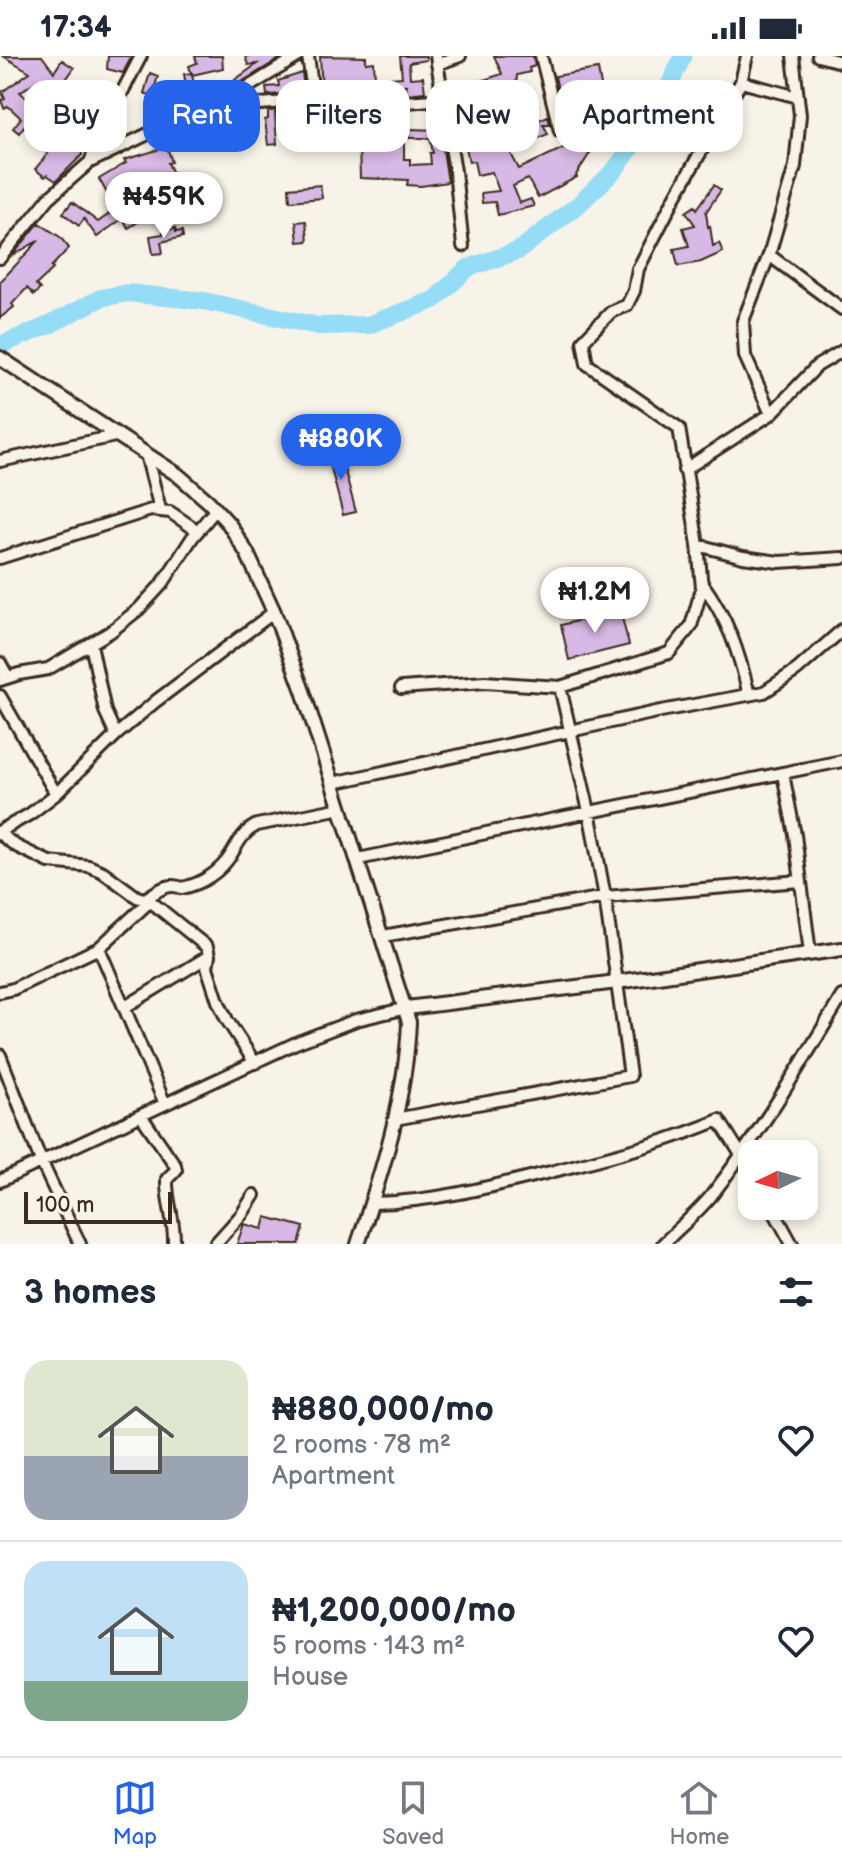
<!DOCTYPE html>
<meta charset="utf-8">
<style>
:root{--surface:#fff;--page:#f2f2f3;--text:#1f2937;--muted:#747a83;--line:#e0e1e3;--accent:#2563eb}
body{margin:0;font-family:"Balsamiq Sans",sans-serif;background:var(--page);color:var(--text);height:100vh;display:flex;flex-direction:column;font-size:30px;white-space:nowrap}
*{box-sizing:border-box;margin:0}
p{font-size:26px;color:var(--muted)}
.icon{flex:none;width:44px;height:44px;fill:none;stroke:currentColor;stroke-width:2;stroke-linecap:round;stroke-linejoin:round}
.map{position:relative;height:1188px;overflow:hidden}
.sheet{display:flex;flex-direction:column;background:var(--surface);flex:1}
.sheet>*{flex:none}
.guide{position:absolute;left:24px;top:24px;width:794px;height:72px;display:flex;gap:16px}
.needle{width:52px;rotate:265deg}
.tools{position:absolute;left:738px;top:1084px;display:grid;gap:16px}
.tools a{display:grid;place-items:center;width:80px;height:80px;border-radius:16px;background:var(--surface);box-shadow:0 4px 12px #0003;font-size:40px}
.scale{position:absolute;left:24px;bottom:20px;width:148px;box-sizing:border-box;padding-left:8px;border:4px solid #3b2a1e;border-top:0;font-size:22px;line-height:28px;white-space:nowrap;color:#3b2a1e;-webkit-text-stroke:6px #f7f3e8;paint-order:stroke}
.price{position:absolute;translate:-50% -68px;padding:0 18px;border-radius:28px;background:#fff;color:#222;font-size:26px;line-height:52px;filter:drop-shadow(0 2px 4px #0008)}
.price::after{content:'';position:absolute;left:50%;top:48px;width:24px;height:18px;margin-left:-12px;background:inherit;clip-path:polygon(0 0,100% 0,50% 100%)}
.price.current{background:var(--accent);color:#fff}
ul{padding:0;list-style:none}
li{display:flex;align-items:center;gap:24px;height:200px;padding:0 24px}
li+li{border-top:2px solid var(--line)}
li span{display:grid;place-items:center;flex:none;width:224px;height:160px;border-radius:24px;color:#555}
li>.icon{margin-inline-start:auto}
span .icon{width:96px;height:96px;fill:#fffc;stroke-width:1}
li b{font-size:34px}
h2{display:flex;justify-content:space-between;align-items:center;height:96px;padding:0 24px;font-size:34px}
.tag{padding:0 28px;border-radius:24px;background:var(--surface);box-shadow:0 4px 12px #0003;font-size:28px;line-height:72px}
.tag.current{background:var(--accent);color:#fff}
.status{display:flex;justify-content:space-between;align-items:center;height:56px;padding:0 40px;background:var(--surface);direction:ltr}
.status svg{height:22px;fill:currentColor}
.menu{display:flex;justify-content:space-around;align-items:center;height:112px;border-top:2px solid var(--line);background:var(--surface);font-size:22px;color:var(--muted)}
.menu a{display:grid;justify-items:center;gap:4px}
.menu .current{color:var(--accent)}
.map>svg:first-child{display:block}
</style>
<div class="status"><b>17:34</b><svg viewBox="0 0 49 12"><path d="M0 12V9h3v3zM5 12V6h3v6zM10 12V3h3v9zM15 12V0h3v12zM26 1h20v11H26zM47 4h2v5h-2z"/></svg></div>
<div class="map">
<svg width="842" height="1188" viewBox="0 0 842 1188">
<rect width="100%" height="100%" fill="#f7f3e8"/>
<filter id="ink" filterUnits="userSpaceOnUse"><feTurbulence type="fractalNoise" baseFrequency=".0125" numOctaves="2"/><feDisplacementMap in="SourceGraphic" scale="16" xChannelSelector="R" yChannelSelector="G"/><feConvolveMatrix kernelMatrix="1 2 1 2 8 2 1 2 1" color-interpolation-filters="sRGB"/></filter>
<g filter="url(#ink)">
<g fill="none" stroke-linecap="round" stroke-linejoin="round">
<path stroke="#95ddf7" stroke-width="18" d="M0,292l3,-4 46,-19 52,-27 26,-5 77,8 114,25 50,-1 66,-25 34,-32 50,-17 60,-46 36,-34 43,-59 26,-56"/>
</g>
<path fill="#d8b8e4" stroke="#3b2a1e" stroke-width="2" d="M3,0h39l12,16 8,-12 12,8 -12,17 8,11 -11,8 -21,-24 -18,12 18,17 14,-8 24,17 7,-16 14,7 2,-4 6,3 -19,44 -6,-8 2,11 -26,26 -9,-6 -2,2 -10,-8 13,-15 -24,-28 -5,7 -6,-5 8,-10 -13,-12 -4,2 -3,-8 4,-1 -3,-7 28,-20z
M108,0h24l-9,17 -16,-4z
M195,0h27l1,12 -31,7 -3,-9 8,-3z
M245,0h39l-49,30 -3,-4 25,-18 -9,1z
M320,0l46,1v6l8,-1 1,15 -18,1 -1,17 -34,-2z
M400,0h26v4l-17,3 1,15 13,-1 2,15 -18,2 -1,-9 -14,2 -1,-9 11,-1z
M494,0h39l2,10 -6,2 1,4 -13,3 -1,13 4,7 -6,3 7,11 -16,9 4,18 -7,1 17,32 55,-26 16,10 -14,22 1,2 -39,21 -10,-19 -15,7 7,17 11,-4 3,7 -36,9 -3,-13 -13,1 -1,-10 18,-2 -7,-19 -15,3 -3,-14 -5,1 -7,-36 -2,1 -4,-34 23,-6 -1,-5 24,-8z
M598,13l4,22 -43,5 -4,-20z
M150,17l8,3 -5,17 13,-9 16,25 -28,13 8,-7 -12,-20 -6,-2z
M192,17l5,32 -7,2 -6,-33z
M302,17l3,20 -38,2 -1,-8 13,-1 -1,-5z
M323,53l17,1 1,12 44,1v10h19v26h6v6l21,-1 -1,-11h3l-3,-15h-21v-9l31,1 8,52 -27,4 -14,-1 1,-5 -48,-2 -1,-34 -34,4v-4l-30,1 -2,-25 26,-1 3,9z
M610,53l2,9 -16,4 3,12 -30,8 -4,-24z
M283,54l-8,3 2,31 -9,1 -3,-25 3,-1v-8z
M548,60l2,8h-7l5,10 -12,5 -6,-15z
M248,62l2,11 -55,8 -2,-14 7,-2 1,4z
M116,66l12,13 -18,8 -3,-2z
M167,91l5,15 -4,1 8,17 -18,8 -1,-3 -18,7 3,8 -5,2 9,15 -18,11 -5,-10 -26,19 -13,-18 -5,7 -16,-13 9,-11 26,20 18,-13 -17,-30 27,-16 -2,-3z
M320,129l2,13 -32,3 -1,-13z
M714,129l7,5 -15,22 2,15 2,-1 3,20 6,-3 4,9 -22,10 -23,4 -4,-17 15,-3 -6,-18 12,-3 -9,-13 9,-6 2,3z
M306,165l2,20 -10,1 -2,-20z
M39,167l21,14 9,11 -18,19 2,2 -17,16 4,4 -6,6 -7,-7 -15,16 2,3 -14,11v-36l39,-42 -27,16z
M175,172l1,4 6,-1 1,6 -22,5 2,11 -10,1 -3,-18 13,-2v-3z
M339,393l17,63 -13,3 -16,-63z
M620,554l9,35 -60,15 -8,-35z
M266,1161l38,10 -5,17h-62l7,-20 19,5z"/>
<g fill="none" stroke-linecap="round" stroke-linejoin="round">
<defs>
<path id="minor" d="M308,0l6,44
M436,0l19,115 8,75
M541,0l19,75
M818,0l23,6
M437,8l23,-8
M741,26l57,15
M234,47l6,-11 59,-36
M90,106l16,-39 35,-67
M769,199l73,54
M0,202l49,-60 41,-36 91,-44 53,-15 12,2 68,-5 59,5 69,-6
M771,358l-26,-58 -2,-35 26,-66 26,-89 5,-51 -7,-59
M146,398l14,55
M0,405l115,-25
M684,414l87,-56 46,-48 25,-15
M698,489l45,12 36,5 63,-4
M0,502l151,-48 19,2 28,19
M702,527c26,36 37,69 47,112
M91,588l14,67 11,24
M0,607l8,14
M0,624l19,-6 29,-5 62,-37 29,-23 24,-26 29,-45 24,-29
M401,632l84,-6 75,5 109,-34 22,-27 11,-38 -4,-43 -19,-117 -92,-64 -4,-23 28,-29 16,-7 7,-14 4,-22 37,-72 66,-115 6,-26
M0,640l56,98
M783,718l12,61 15,118
M333,727l328,-72 103,-19 33,-22 45,-40
M0,775l30,-17 26,-20 60,-59 40,-34 118,-89
M0,778l16,12 33,16 40,4 14,6 34,25 13,4 57,46 2,9 -2,11 11,34 9,19 28,43
M358,803l484,-98
M145,843c13,-8 22,-17 37,-11 20,-4 38,-16 49,-33 8,-13 12,-23 26,-30l84,-17
M383,880l222,-39 195,-16
M99,892l66,156
M0,936l13,-3 86,-41 51,-47
M125,951l84,-51
M0,999l41,106 39,83
M142,1061l33,48 1,5 -9,9c-1,21 8,41 7,65
M395,1063l235,-43 -25,-179 -16,-86 -29,-124
M0,1125l298,-139 58,-22 51,-12
M372,1147c62,-1 122,-17 182,-32 57,-15 111,-28 165,-51l33,52
M771,1150l21,38
M215,1188l27,-30 12,-19
M663,1188c16,-16 34,-31 48,-48 49,-63 90,-132 131,-200"/>
<path id="major" d="M0,302l178,117 31,27 20,22 18,29 27,59 29,79 106,331c-3,76 -27,150 -51,222
M407,952l210,-26 225,-33"/>
</defs>
<use href="#minor" stroke="#3b2a1e" stroke-width="16"/>
<use href="#major" stroke="#3b2a1e" stroke-width="18"/>
<use href="#minor" stroke="#f7f3e8" stroke-width="10"/>
<use href="#major" stroke="#f7f3e8" stroke-width="12"/>
</g>
</g>
</svg>
<div class="tools">
<a><svg class="needle" viewBox="-14 -14 28 28"><path d="M0-13l5 13h-10z" fill="#e53935"/><path d="M0 13l5-13h-10z" fill="#747a83"/></svg></a>
</div>
<div class="scale">100 m</div>
<b class="price" style="left:164px;top:184px">₦459K</b>
<b class="price current" style="left:341px;top:426px">₦880K</b>
<b class="price" style="left:595px;top:579px">₦1.2M</b>
<div class="guide">
<a class="tag">Buy</a>
<a class="tag current">Rent</a>
<a class="tag">Filters</a>
<a class="tag">New</a>
<a class="tag">Apartment</a>
</div>
</div>
<section class="sheet">
<h2>3 homes<svg class="icon" aria-label="filters" viewBox="0 0 24 24"><path d="M4 7h16M4 17h16"/><circle cx="9" cy="7" r="2"/><circle cx="15" cy="17" r="2"/></svg></h2>
<ul>
<li><span style="background:linear-gradient(#dfe7d0 60%,#9aa5b1 0)"><svg class="icon" aria-label="home" viewBox="0 0 24 24"><path d="M3 11l9-7 9 7M6 9v11h12V9"/></svg></span><div><b>₦880,000/mo</b><p>2 rooms · 78 m²</p><p>Apartment</p></div><svg class="icon" aria-label="heart" viewBox="0 0 24 24"><path d="M12 20l-8-8c-3-5 5-10 8-4 3-6 11-1 8 4z"/></svg></li>
<li><span style="background:linear-gradient(#bfe0f5 75%,#7fa58c 0)"><svg class="icon" aria-label="home" viewBox="0 0 24 24"><path d="M3 11l9-7 9 7M6 9v11h12V9"/></svg></span><div><b>₦1,200,000/mo</b><p>5 rooms · 143 m²</p><p>House</p></div><svg class="icon" aria-label="heart" viewBox="0 0 24 24"><path d="M12 20l-8-8c-3-5 5-10 8-4 3-6 11-1 8 4z"/></svg></li>
</ul>
</section>
<nav class="menu">
<a class="current"><svg class="icon" aria-label="map" viewBox="0 0 24 24"><path d="M3 6l6-2 6 2 6-2v14l-6 2-6-2-6 2zM9 4v14M15 6v14"/></svg>Map</a>
<a><svg class="icon" aria-label="saved" viewBox="0 0 24 24"><path d="M7 4h10v16l-5-4-5 4z"/></svg>Saved</a>
<a><svg class="icon" aria-label="home" viewBox="0 0 24 24"><path d="M3 11l9-7 9 7M6 9v11h12V9"/></svg>Home</a>
</nav>
